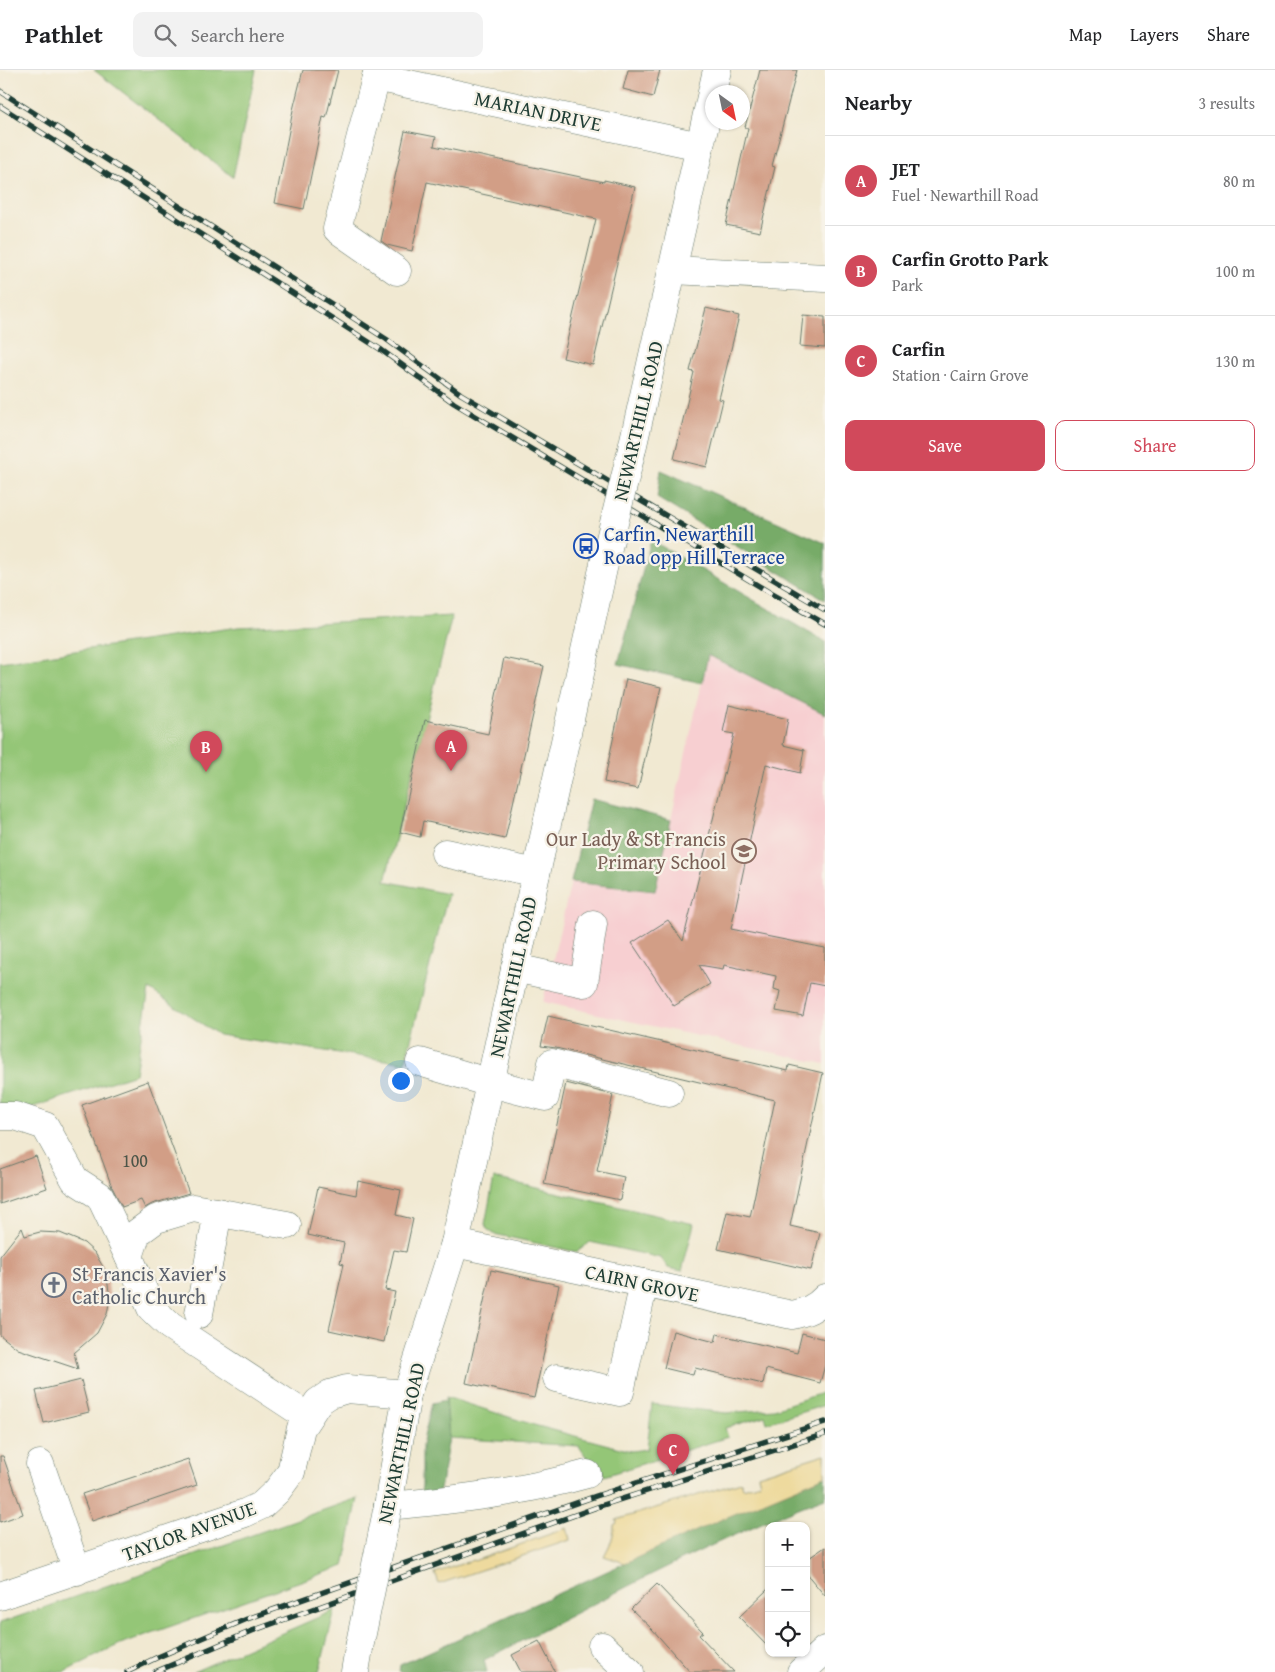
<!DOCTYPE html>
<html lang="en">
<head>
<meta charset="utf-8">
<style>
  body { margin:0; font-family:"Gentium Book Plus",serif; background:#f2f2f2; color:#202124 }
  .controls { position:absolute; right:15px; bottom:15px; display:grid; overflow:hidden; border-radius:10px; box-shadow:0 1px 4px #0004 }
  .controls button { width:45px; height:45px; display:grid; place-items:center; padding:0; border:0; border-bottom:1px solid #e0e0e0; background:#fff; color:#202124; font:25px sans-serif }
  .compass { position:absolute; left:705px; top:15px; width:45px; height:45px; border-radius:50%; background:#fff; box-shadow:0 1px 4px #0004; rotate:147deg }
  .you { position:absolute; left:400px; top:1010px; width:18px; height:18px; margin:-12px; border:4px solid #fff; border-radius:50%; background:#1a73e8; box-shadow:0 0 0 8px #1a73e833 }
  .badge { display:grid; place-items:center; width:32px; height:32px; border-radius:50%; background:#d1495b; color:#fff; font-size:16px; font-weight:700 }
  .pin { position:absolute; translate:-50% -41px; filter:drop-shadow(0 1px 2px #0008) }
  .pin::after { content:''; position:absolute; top:26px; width:18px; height:15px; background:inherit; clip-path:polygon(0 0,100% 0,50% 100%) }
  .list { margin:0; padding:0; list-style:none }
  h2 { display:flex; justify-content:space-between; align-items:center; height:65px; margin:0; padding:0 20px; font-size:21px }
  h2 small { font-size:16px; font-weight:400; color:#757577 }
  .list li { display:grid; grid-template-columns:32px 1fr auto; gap:15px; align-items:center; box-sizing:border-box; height:90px; padding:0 20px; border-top:1px solid #e0e0e0 }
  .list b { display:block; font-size:19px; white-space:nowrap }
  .list p { margin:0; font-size:16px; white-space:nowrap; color:#757577 }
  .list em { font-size:16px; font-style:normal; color:#757577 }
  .actions { display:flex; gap:10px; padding:15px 20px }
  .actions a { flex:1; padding:11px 0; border:1px solid #d1495b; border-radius:10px; text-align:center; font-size:18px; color:#d1495b }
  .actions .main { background:#d1495b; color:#fff }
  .icon { flex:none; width:28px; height:28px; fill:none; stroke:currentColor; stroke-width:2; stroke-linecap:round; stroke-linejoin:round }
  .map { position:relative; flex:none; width:825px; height:1602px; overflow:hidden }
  header { display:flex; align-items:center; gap:30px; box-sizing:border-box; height:70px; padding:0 25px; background:#fff; border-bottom:1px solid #e0e0e0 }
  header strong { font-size:24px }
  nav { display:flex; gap:28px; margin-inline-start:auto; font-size:18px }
  .search { width:350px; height:45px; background:#f2f2f2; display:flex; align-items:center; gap:12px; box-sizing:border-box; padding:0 18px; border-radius:10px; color:#757577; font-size:19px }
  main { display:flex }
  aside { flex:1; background:#fff }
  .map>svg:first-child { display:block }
  .built { fill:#f7cfd1 }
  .green { fill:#94c677; stroke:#5a8256 }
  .forest { fill:#77ab68; stroke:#4b744e }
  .sand { fill:#eeda9e; stroke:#868c69 }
  .building { fill:#d29e86 }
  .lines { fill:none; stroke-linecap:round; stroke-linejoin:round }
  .minor-casing { stroke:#68796b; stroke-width:29 }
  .major-casing { stroke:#68796b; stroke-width:29 }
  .minor { stroke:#fff; stroke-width:28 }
  .major { stroke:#fff; stroke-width:28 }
  .rail-casing { stroke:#1f3d34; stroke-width:5.5 }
  .rail { stroke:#f7f3e8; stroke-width:4; stroke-dasharray:11; stroke-linecap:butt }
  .major-bridge-casing { stroke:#68796b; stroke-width:29; stroke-linecap:butt }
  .major-bridge { stroke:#fff; stroke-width:28 }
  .labels { text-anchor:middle; stroke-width:4.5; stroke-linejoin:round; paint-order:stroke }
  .number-label { font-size:18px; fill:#4c5548 }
  .street-label { font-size:20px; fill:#1f3d34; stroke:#f7f3e8 }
  .transit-label { font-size:20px; fill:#164399; stroke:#f7f3e8; text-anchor:start }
  .education-label { font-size:20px; fill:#785e54; stroke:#f7f3e8; text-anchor:end }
  .worship-label { font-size:20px; fill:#5b616d; stroke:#f7f3e8; text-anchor:start }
</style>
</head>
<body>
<header>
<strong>Pathlet</strong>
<div class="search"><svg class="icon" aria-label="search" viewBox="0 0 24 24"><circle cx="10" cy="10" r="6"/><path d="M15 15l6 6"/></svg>Search here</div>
<nav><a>Map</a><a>Layers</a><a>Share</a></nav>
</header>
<main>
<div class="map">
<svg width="825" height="1602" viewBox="0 0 825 1602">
  <rect width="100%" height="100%" fill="#f7f3e8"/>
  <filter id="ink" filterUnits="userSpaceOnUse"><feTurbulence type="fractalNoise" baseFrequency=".02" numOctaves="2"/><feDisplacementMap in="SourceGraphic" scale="10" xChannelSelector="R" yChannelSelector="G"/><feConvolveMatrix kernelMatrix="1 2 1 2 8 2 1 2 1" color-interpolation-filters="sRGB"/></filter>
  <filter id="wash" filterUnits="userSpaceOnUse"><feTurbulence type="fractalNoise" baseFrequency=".0096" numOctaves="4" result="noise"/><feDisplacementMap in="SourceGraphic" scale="20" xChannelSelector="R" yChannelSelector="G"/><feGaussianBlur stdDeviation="1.12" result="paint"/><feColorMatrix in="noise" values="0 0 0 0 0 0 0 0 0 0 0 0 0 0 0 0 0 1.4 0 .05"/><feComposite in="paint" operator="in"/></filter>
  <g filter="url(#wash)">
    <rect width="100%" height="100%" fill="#f1e9d2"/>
    <path class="built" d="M 708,585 L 825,644 L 825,994 L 543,932 L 571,812 L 655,821 Z"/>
    <g class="green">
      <path d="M 94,0 L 256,0 L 233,107 Z"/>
      <path d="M 452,546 L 385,811 L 448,824 L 405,993 L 219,965 L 149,919 L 135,1004 L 24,1040 L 0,1035 L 0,592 L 238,557 Z"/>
      <path d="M 494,1108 L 694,1154 L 682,1201 L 668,1198 L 661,1188 L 590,1172 L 577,1182 L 494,1164 L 487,1159 L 485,1154 Z"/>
      <path d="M 825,1322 L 825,1335 L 767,1353 L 765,1346 L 725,1358 L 728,1367 L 604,1406 L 601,1395 L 593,1397 L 579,1376 L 449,1368 L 446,1327 L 534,1355 L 631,1381 L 647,1379 L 652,1334 L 726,1343 L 774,1339 Z"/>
      <path d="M 358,1428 L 344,1496 L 120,1574 L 64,1602 L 0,1602 L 0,1553 Z"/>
      <path d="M 335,1540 L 319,1602 L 193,1602 Z"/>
    </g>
    <g class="forest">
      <path d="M 661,400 L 825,473 L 825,530 L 657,428 Z"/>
      <path d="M 651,470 L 825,572 L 825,644 L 708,585 L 702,613 L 618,594 Z"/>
      <path d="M 591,729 L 671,750 L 655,821 L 571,812 Z"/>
      <path d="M 446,1330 L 449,1368 L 440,1420 L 420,1429 L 422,1415 L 422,1375 L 432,1333 Z"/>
      <path d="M 825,1406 L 825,1428 C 707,1471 596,1534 484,1590 L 487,1602 L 399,1602 L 400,1595 L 720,1450 Z"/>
    </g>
    <g class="sand">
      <path d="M 825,1384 L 825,1406 L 720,1450 L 625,1493 L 604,1486 C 610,1475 614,1467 614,1455 L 617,1453 L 616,1450 L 741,1412 L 743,1418 L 760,1413 L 758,1405 Z"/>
      <path d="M 567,1458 L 570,1470 L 439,1514 L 435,1503 L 473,1490 L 474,1491 Z"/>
    </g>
    <g id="blocks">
      <g class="building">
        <path d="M 303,0 L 338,0 L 326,48 L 323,47 L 304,139 L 275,133 L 293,40 Z"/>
        <path d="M 628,0 L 660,0 L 653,27 L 623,19 Z"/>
        <path d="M 760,0 L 797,0 L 772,96 L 775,97 L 760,162 L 726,155 L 748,58 L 745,57 Z"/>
        <path d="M 405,61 L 436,67 L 434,76 L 604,112 L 604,110 L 635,117 L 593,295 L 563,288 L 596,149 L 427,112 L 412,181 L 387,175 L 381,171 Z"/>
        <path d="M 706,238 L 739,246 L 719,329 L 723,330 L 707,397 L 674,389 L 694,302 L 690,301 Z"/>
        <path d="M 803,245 L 825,247 L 825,278 L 800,276 Z"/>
        <path d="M 504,588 L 544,596 L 505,769 L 423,751 L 420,767 L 400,762 L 425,650 L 488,664 Z"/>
        <path d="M 626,609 L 661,617 L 638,719 L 604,712 Z"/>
        <path d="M 729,635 L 788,649 L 783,675 L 804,680 L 800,703 L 766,694 L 731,859 L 825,878 L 825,916 L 810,913 L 803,946 L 776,941 L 780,921 L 774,919 L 776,906 L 724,895 L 723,899 L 699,895 L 710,914 L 674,936 L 632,873 L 668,850 L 683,871 L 734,664 L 723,662 Z"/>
        <path d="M 548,946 L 788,1001 L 789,995 L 823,1003 L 790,1156 L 820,1163 L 811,1200 L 718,1179 L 727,1142 L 750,1147 L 775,1030 L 556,978 L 541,976 Z"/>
        <path d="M 148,1011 L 189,1123 L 152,1134 L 145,1138 L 141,1130 L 122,1137 L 112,1117 L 82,1035 Z"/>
        <path d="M 566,1013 L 613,1025 L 597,1101 L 624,1107 L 620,1130 L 544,1114 Z"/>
        <path d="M 36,1086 L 47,1118 L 0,1134 L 0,1099 Z"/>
        <path d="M 358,1111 L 401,1120 L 396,1145 L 413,1149 L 406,1182 L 394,1180 L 385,1220 L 395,1222 L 384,1272 L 329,1260 L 344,1194 L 340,1193 L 344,1173 L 308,1165 L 318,1117 L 356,1125 Z"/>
        <path d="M 22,1158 L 25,1166 L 40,1162 L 60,1163 L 84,1173 L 95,1183 L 106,1202 L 110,1228 L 107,1244 L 97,1263 L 74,1283 L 78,1299 L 18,1279 L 0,1265 L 0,1186 Z"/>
        <path d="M 491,1200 L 559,1215 L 534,1328 L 466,1313 Z"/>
        <path d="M 673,1261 L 715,1272 L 717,1264 L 797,1283 L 802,1263 L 825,1269 L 825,1295 L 820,1313 L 766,1299 L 763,1314 L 695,1298 L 693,1305 L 664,1298 Z"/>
        <path d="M 81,1310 L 89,1342 L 44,1353 L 36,1321 Z"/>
        <path d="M 0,1386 L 3,1386 L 23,1444 L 0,1452 Z"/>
        <path d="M 188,1389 L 197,1415 L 92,1451 L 82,1424 Z"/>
        <path d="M 825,1477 L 825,1526 L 806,1503 L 806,1490 Z"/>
        <path d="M 657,1514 L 703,1562 L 699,1565 L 734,1602 L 690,1602 L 652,1559 L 631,1539 Z"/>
        <path d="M 769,1518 L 769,1578 L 739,1547 Z"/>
        <path d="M 539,1571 L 555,1602 L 521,1602 L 512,1585 Z"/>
      </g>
    </g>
  </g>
  <g filter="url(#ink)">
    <use href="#blocks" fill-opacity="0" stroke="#68796b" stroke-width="1"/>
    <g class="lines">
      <defs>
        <g id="minor">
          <path d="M 378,0 L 337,159 L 397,201"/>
          <path d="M 376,7 L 700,76"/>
          <path d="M 673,200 L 825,208"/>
          <path d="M 445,783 L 536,803"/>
          <path d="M 515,898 L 584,913 L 593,854"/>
          <path d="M 420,992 L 490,1013 L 545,1027 L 552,993 L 669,1023"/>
          <path d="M 0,1046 L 15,1046 L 45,1056 L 75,1110 L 100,1126 L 129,1187"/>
          <path d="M 287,1155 L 193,1138 L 156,1149 L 137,1163 L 129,1187 L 151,1238 L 170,1256 L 308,1347"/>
          <path d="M 455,1173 L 792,1245 C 806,1242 816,1238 825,1228"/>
          <path d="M 199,1244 L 218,1142"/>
          <path d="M 557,1308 L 620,1322 L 644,1213"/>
          <path d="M 40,1394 L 77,1501"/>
          <path d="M 388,1436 C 454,1430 523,1422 587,1404"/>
          <path d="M 0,1526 L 245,1443 L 262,1435 L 277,1421 L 291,1402 L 301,1358 L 318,1332 L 330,1324 L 347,1319 L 407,1324"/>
          <path d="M 602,1576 L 630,1602"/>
          <path d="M 801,1602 L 825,1580"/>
        </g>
        <g id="major">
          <path d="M 632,379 L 717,0"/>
          <path d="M 388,1436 L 407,1324 L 455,1173 L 604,494"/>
          <path d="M 355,1602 L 359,1578"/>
        </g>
      </defs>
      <use href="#minor" class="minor-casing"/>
      <use href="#major" class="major-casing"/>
      <use href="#minor" class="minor"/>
      <use href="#major" class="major"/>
      <defs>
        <g id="rail">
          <path d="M 0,21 L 386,269 L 461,324 L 825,540"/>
          <path d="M 0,36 L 380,279 L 454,333 L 769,522 L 825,554"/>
          <path d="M 127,1602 L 158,1587 L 247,1549 L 596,1426 L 825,1352"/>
          <path d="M 155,1602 L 252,1561 L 600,1436 L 825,1364"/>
        </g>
      </defs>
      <use href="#rail" class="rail-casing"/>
      <use href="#rail" class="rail"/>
      <defs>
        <g id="major-bridge">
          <path d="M 604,494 L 632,379"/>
          <path d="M 359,1578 L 388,1436"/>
        </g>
      </defs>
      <use href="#major-bridge" class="major-bridge-casing"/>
      <use href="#major-bridge" class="major-bridge"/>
    </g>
  </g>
  <defs>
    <symbol id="bus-ring" viewBox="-11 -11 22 22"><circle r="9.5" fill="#f7f3e8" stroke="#1a4fb4" stroke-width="1.5"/><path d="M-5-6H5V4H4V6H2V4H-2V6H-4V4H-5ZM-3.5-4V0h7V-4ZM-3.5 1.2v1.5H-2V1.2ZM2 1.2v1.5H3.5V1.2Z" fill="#1a4fb4"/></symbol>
    <symbol id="school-ring" viewBox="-11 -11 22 22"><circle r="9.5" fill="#f7f3e8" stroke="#8d6e63" stroke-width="1.5"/><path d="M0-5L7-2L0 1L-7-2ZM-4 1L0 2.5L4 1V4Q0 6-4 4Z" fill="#8d6e63"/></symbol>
    <symbol id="church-ring" viewBox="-11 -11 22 22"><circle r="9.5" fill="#f7f3e8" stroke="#6b7280" stroke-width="1.5"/><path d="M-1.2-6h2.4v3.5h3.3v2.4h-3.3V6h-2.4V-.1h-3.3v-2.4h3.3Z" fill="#6b7280"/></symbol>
  </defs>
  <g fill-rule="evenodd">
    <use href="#bus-ring" x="572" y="462" width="28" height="28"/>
    <use href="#school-ring" x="730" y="767" width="28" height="28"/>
    <use href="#church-ring" x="40" y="1201" width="28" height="28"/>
  </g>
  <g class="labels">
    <g class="number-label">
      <text x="135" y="1097">100</text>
    </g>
    <g class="street-label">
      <text transform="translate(538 41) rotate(12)" y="7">MARIAN DRIVE</text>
      <text transform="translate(638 351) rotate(-77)" y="7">NEWARTHILL ROAD</text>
      <text transform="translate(513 907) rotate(-78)" y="7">NEWARTHILL ROAD</text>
      <text transform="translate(642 1213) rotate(12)" y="7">CAIRN GROVE</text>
      <text transform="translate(401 1373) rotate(-78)" y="7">NEWARTHILL ROAD</text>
      <text transform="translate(189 1461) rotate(-20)" y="7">TAYLOR AVENUE</text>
    </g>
    <g class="transit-label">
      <text x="604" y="471">Carfin, Newarthill<tspan x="604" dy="23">Road opp Hill Terrace</tspan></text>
    </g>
    <g class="education-label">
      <text x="726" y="776">Our Lady &amp; St Francis<tspan x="726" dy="23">Primary School</tspan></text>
    </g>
    <g class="worship-label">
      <text x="72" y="1211">St Francis Xavier's<tspan x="72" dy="23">Catholic Church</tspan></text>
    </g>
  </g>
</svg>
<div class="controls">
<button>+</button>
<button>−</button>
<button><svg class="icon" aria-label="locate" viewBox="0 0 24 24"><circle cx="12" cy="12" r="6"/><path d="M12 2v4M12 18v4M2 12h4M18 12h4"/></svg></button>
</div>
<svg class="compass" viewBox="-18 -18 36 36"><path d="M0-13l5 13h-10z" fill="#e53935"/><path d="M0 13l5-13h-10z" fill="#757577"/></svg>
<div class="you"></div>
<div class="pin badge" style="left:451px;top:701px">A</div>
<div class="pin badge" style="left:206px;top:702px">B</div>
<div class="pin badge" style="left:673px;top:1405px">C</div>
</div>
<aside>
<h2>Nearby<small>3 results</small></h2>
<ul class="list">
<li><span class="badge">A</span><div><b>JET</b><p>Fuel · Newarthill Road</p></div><em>80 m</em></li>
<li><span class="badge">B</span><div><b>Carfin Grotto Park</b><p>Park</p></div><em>100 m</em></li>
<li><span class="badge">C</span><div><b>Carfin</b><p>Station · Cairn Grove</p></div><em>130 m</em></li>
</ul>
<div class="actions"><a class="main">Save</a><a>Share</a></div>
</aside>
</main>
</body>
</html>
